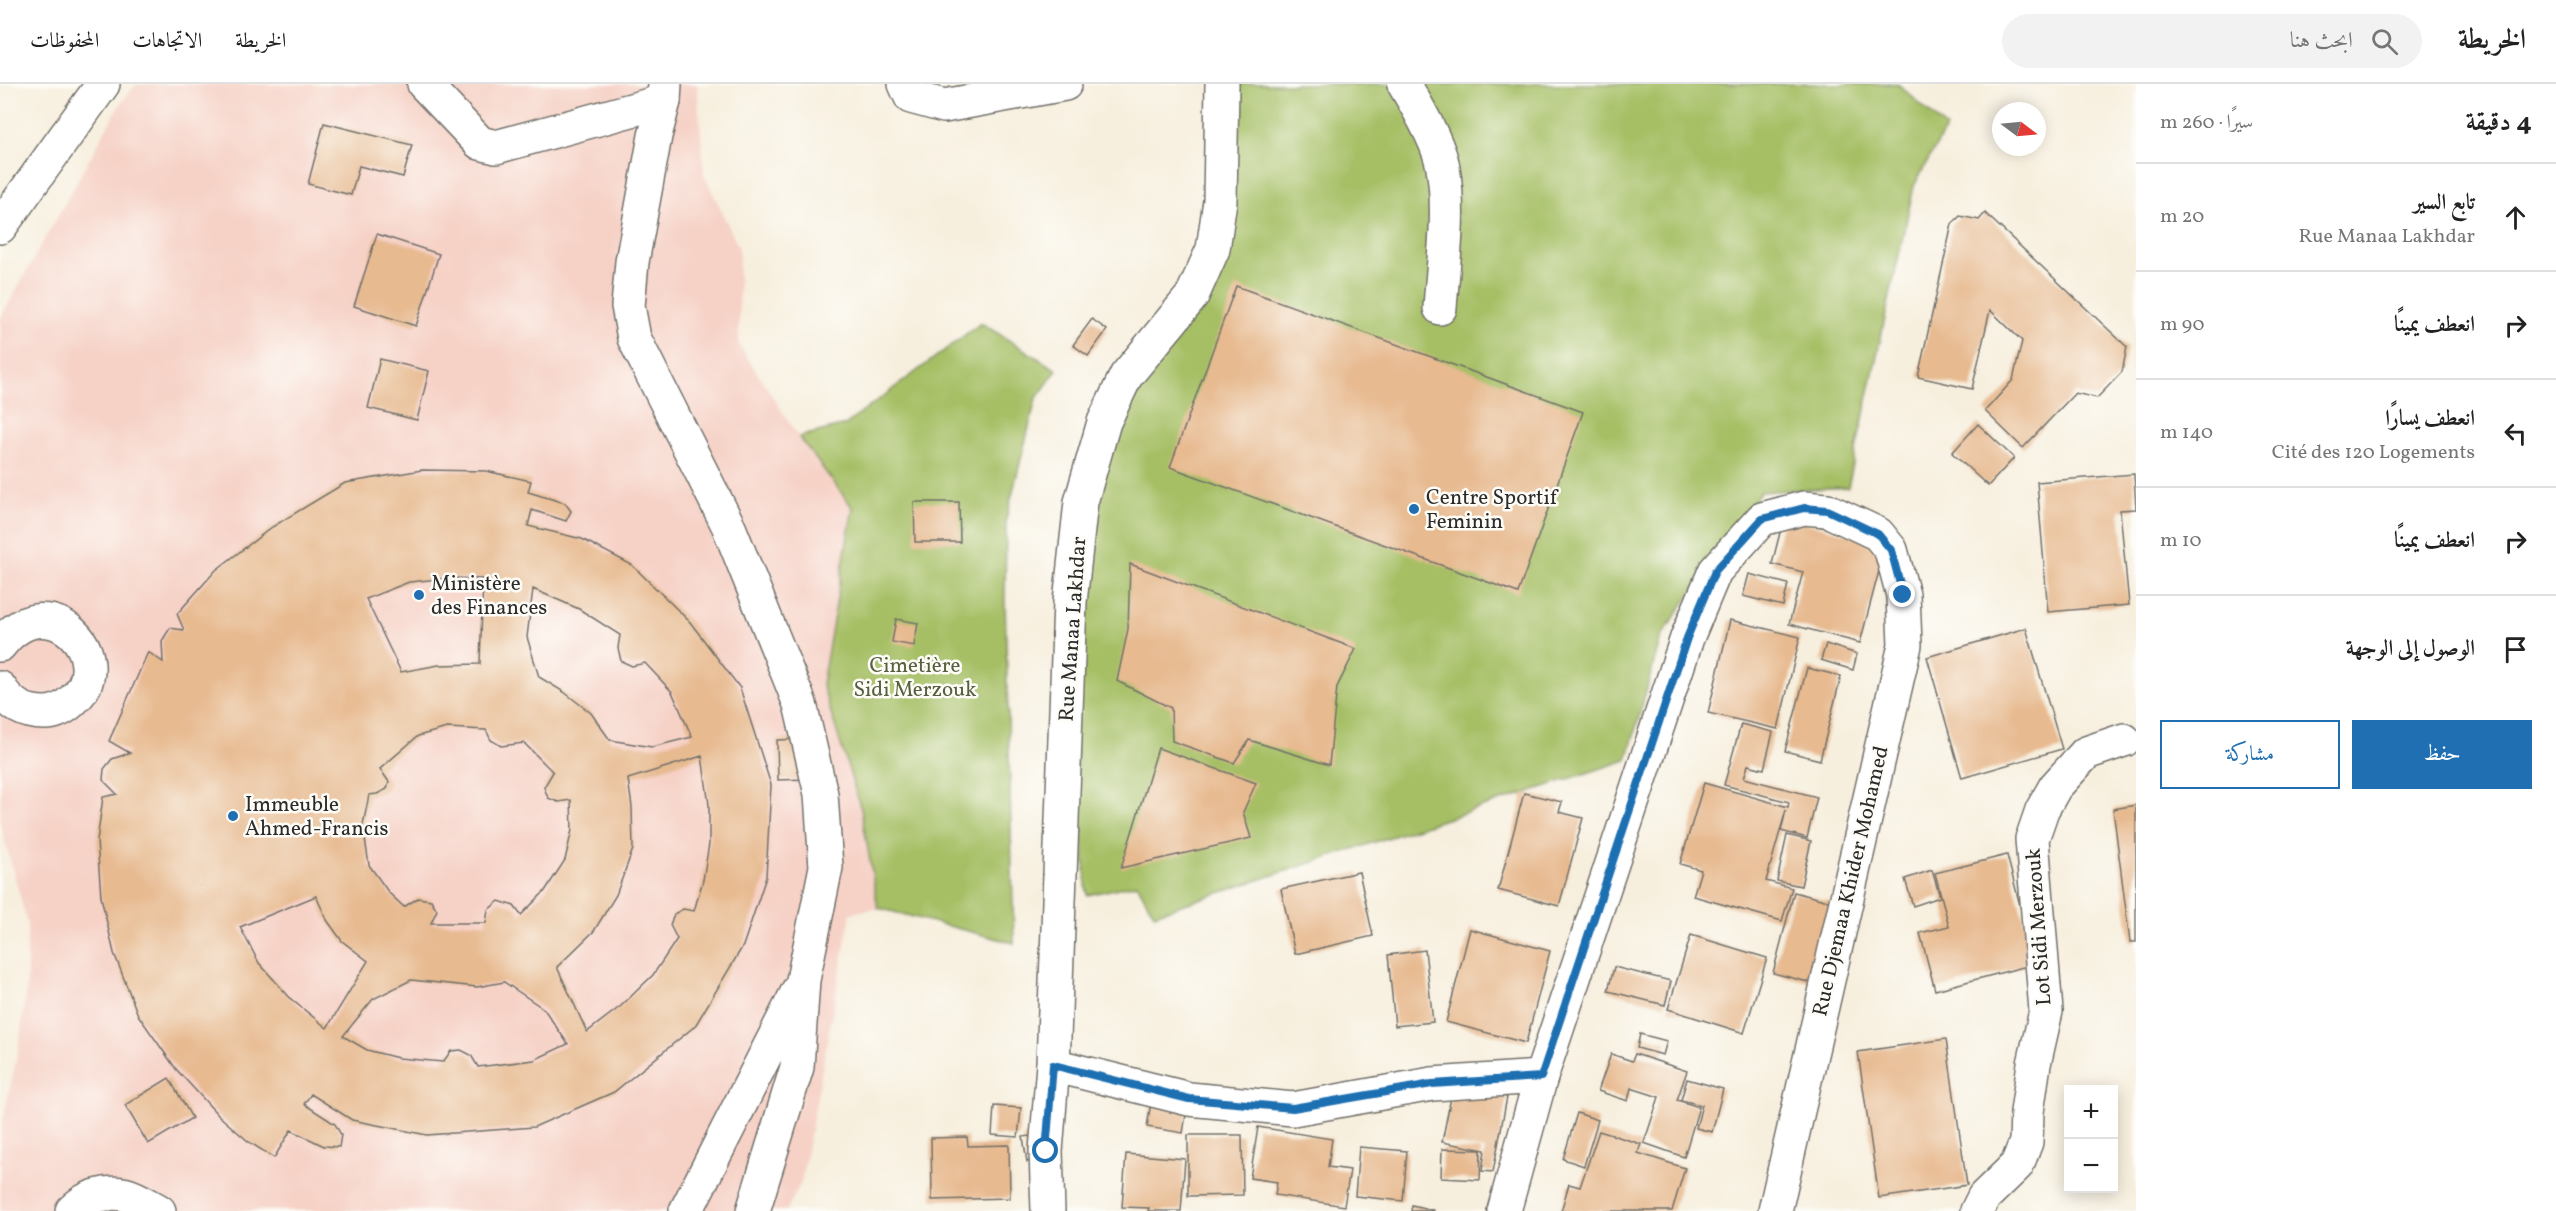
<!DOCTYPE html>
<html lang="ar">
<head>
<meta charset="utf-8">
<style>
  body { margin:0; font-family:Vollkorn,Amiri,serif; background:#f2f2f2; color:#222; direction:rtl }
  .controls { position:absolute; right:18px; bottom:18px; display:grid; overflow:hidden; border-radius:0px; box-shadow:0 3px 15px #0003 }
  .controls button { width:54px; height:54px; display:grid; place-items:center; padding:0; border:0; border-bottom:2px solid #e0e0e0; background:#fff; color:#222; font:30px sans-serif }
  .compass { position:absolute; left:1992px; top:18px; width:54px; height:54px; border-radius:50%; background:#fff; box-shadow:0 3px 15px #0003; rotate:106deg }
  .stop { position:absolute; width:18px; height:18px; margin:-14px; border:4px solid #1f6fb2; border-radius:50%; background:#fff }
  .stop.end { background:#1f6fb2; border-color:#fff; box-shadow:0 2px 6px #0008 }
  .list { margin:0; padding:0; list-style:none }
  h2 { display:flex; justify-content:space-between; align-items:center; height:78px; margin:0; padding:0 24px; font-size:26px }
  h2 small { font-size:20px; font-weight:400; color:#767676 }
  .list li { display:grid; grid-template-columns:39px 1fr auto; gap:18px; align-items:center; box-sizing:border-box; height:108px; padding:0 24px; border-top:2px solid #e0e0e0 }
  .list b { display:block; font-size:22px; white-space:nowrap }
  .list p { margin:0; font-size:20px; white-space:nowrap; color:#767676 }
  .list em { font-size:20px; font-style:normal; color:#767676 }
  .actions { display:flex; gap:12px; padding:18px 24px }
  .actions a { flex:1; padding:14px 0; border:2px solid #1f6fb2; border-radius:0px; text-align:center; font-size:21px; color:#1f6fb2 }
  .actions .main { background:#1f6fb2; color:#fff }
  .icon { flex:none; width:33px; height:33px; fill:none; stroke:currentColor; stroke-width:2; stroke-linecap:round; stroke-linejoin:round }
  .map { position:relative; flex:none; width:2136px; height:1127px; overflow:hidden; direction:ltr }
  header { display:flex; align-items:center; gap:36px; box-sizing:border-box; height:84px; padding:0 30px; background:#fff; border-bottom:2px solid #e0e0e0 }
  header strong { font-size:28px }
  nav { display:flex; gap:33px; margin-inline-start:auto; font-size:21px }
  .search { width:420px; height:54px; background:#f2f2f2; display:flex; align-items:center; gap:15px; box-sizing:border-box; padding:0 21px; border-radius:33px; color:#767676; font-size:22px }
  main { display:flex }
  aside { flex:1; background:#fff }
  .map>svg:first-child { display:block }
  .built { fill:#f6d1c6 }
  .green { fill:#a6bf65; stroke:#687548; stroke-width:1.5 }
  .building { fill:#e7ba90; fill-rule:evenodd }
  .lines { fill:none; stroke-linecap:round; stroke-linejoin:round }
  .minor-casing { stroke:#72706a; stroke-width:36 }
  .minor { stroke:#fff; stroke-width:33 }
  .route { stroke:#1f6fb2; stroke-width:8 }
  .poi-dot { fill:#1f6fb2; stroke:#fdfcf7; stroke-width:2 }
  .labels { text-anchor:middle; stroke-width:5; stroke-linejoin:round; paint-order:stroke }
  .poi-label { font-size:21px; fill:#2b2b2b; stroke:#fdfcf7; text-anchor:start }
  .street-label { font-size:21px; fill:#2b2b2b; stroke:#fdfcf7 }
  .park-label { font-size:21px; fill:#565f3f; stroke:#fdfcf7 }
</style>
</head>
<body>
<header>
<strong>الخريطة</strong>
<div class="search"><svg class="icon" aria-label="search" viewBox="0 0 24 24"><circle cx="10" cy="10" r="6"/><path d="M15 15l6 6"/></svg>ابحث هنا</div>
<nav><a>الخريطة</a><a>الاتجاهات</a><a>المحفوظات</a></nav>
</header>
<main>
<aside>
<h2>4 دقيقة<small>سيرًا · 260 m</small></h2>
<ul class="list">
<li><svg class="icon" aria-label="ahead" viewBox="0 0 24 24"><path d="M12 20V5M6 11l6-6 6 6"/></svg><div><b>تابع السير</b><p>Rue Manaa Lakhdar</p></div><em>20 m</em></li>
<li><svg class="icon" aria-label="right" viewBox="0 0 24 24"><path d="M7 20v-9h11M14 6l5 5-5 5"/></svg><div><b>انعطف يمينًا</b></div><em>90 m</em></li>
<li><svg class="icon" aria-label="left" viewBox="0 0 24 24"><path d="M17 20v-9H6M10 6l-5 5 5 5"/></svg><div><b>انعطف يسارًا</b><p>Cité des 120 Logements</p></div><em>140 m</em></li>
<li><svg class="icon" aria-label="right" viewBox="0 0 24 24"><path d="M7 20v-9h11M14 6l5 5-5 5"/></svg><div><b>انعطف يمينًا</b></div><em>10 m</em></li>
<li><svg class="icon" aria-label="arrive" viewBox="0 0 24 24"><path d="M6 21V4h12l-3 4 3 4H6"/></svg><div><b>الوصول إلى الوجهة</b></div></li>
</ul>
<div class="actions"><a class="main">حفظ</a><a>مشاركة</a></div>
</aside>
<div class="map">
<svg width="2136" height="1127" viewBox="0 0 2136 1127">
  <rect width="100%" height="100%" fill="#fdfcf7"/>
  <filter id="ink" filterUnits="userSpaceOnUse"><feTurbulence type="fractalNoise" baseFrequency=".0167" numOctaves="2"/><feDisplacementMap in="SourceGraphic" scale="12" xChannelSelector="R" yChannelSelector="G"/><feConvolveMatrix kernelMatrix="1 2 1 2 8 2 1 2 1" color-interpolation-filters="sRGB"/></filter>
  <filter id="wash" filterUnits="userSpaceOnUse"><feTurbulence type="fractalNoise" baseFrequency=".008" numOctaves="4" result="noise"/><feDisplacementMap in="SourceGraphic" scale="24" xChannelSelector="R" yChannelSelector="G"/><feGaussianBlur stdDeviation="1.35" result="paint"/><feColorMatrix in="noise" values="0 0 0 0 0 0 0 0 0 0 0 0 0 0 0 0 0 1.4 0 .05"/><feComposite in="paint" operator="in"/></filter>
  <g filter="url(#wash)">
    <rect width="100%" height="100%" fill="#f7efde"/>
    <path class="built" d="M 136,0 L 697,0 L 704,90 L 739,164 L 739,261 L 799,353 L 853,423 L 822,600 L 861,725 L 878,824 L 851,829 L 801,1099 L 786,1127 L 0,1127 L 0,1049 L 18,968 L 27,900 L 27,838 L 0,739 L 0,235 L 119,22 Z"/>
    <g class="green">
      <path d="M 1228,0 L 1898,0 L 1946,44 L 1914,102 L 1848,403 L 1760,408 L 1661,553 L 1627,676 L 1154,830 L 1137,800 L 1087,811 L 1065,529 L 1096,345 L 1195,197 Z"/>
      <path d="M 981,239 L 1057,286 L 1036,315 L 1006,435 L 1005,516 L 1014,859 L 878,824 L 861,725 L 822,600 L 853,424 L 799,353 L 845,341 Z"/>
    </g>
    <g id="blocks">
      <g class="building">
        <path d="M 324,39 L 412,61 L 403,93 L 359,82 L 351,111 L 308,100 Z"/>
        <path d="M 1985,129 L 2127,263 L 2122,288 L 2097,314 L 2075,309 L 2023,364 L 1985,327 L 2013,296 L 2022,257 L 1990,226 L 1972,305 L 1918,293 L 1952,140 L 1960,132 L 1979,136 Z"/>
        <path d="M 377,150 L 439,170 L 416,242 L 354,222 Z"/>
        <path d="M 1236,202 L 1583,328 L 1518,509 L 1170,383 Z"/>
        <path d="M 1092,235 L 1107,246 L 1088,272 L 1073,261 Z"/>
        <path d="M 380,275 L 429,287 L 417,336 L 368,324 Z"/>
        <path d="M 1978,340 L 2014,374 L 1988,402 L 1952,369 Z"/>
        <path d="M 422,386 L 486,387 L 531,397 L 528,408 L 565,419 L 571,427 L 566,437 L 532,426 L 528,442 L 582,455 L 632,481 L 690,538 L 740,604 L 771,701 L 766,793 L 743,862 L 695,942 L 614,1008 L 534,1043 L 427,1051 L 352,1036 L 311,1010 L 304,1020 L 335,1040 L 341,1051 L 339,1063 L 324,1062 L 291,1046 L 274,1074 L 249,1058 L 218,1031 L 176,985 L 138,931 L 114,869 L 101,813 L 97,757 L 103,713 L 117,710 L 103,696 L 104,685 L 112,675 L 130,669 L 109,657 L 148,568 L 163,578 L 162,557 L 170,544 L 184,546 L 177,530 L 216,486 L 272,443 L 345,399 ZM 450,494 L 483,495 L 480,580 L 439,581 L 401,588 L 366,515 L 409,498 ZM 533,505 L 579,525 L 620,551 L 618,564 L 621,577 L 632,582 L 645,579 L 672,608 L 692,653 L 652,663 L 610,656 L 591,629 L 564,608 L 539,593 L 527,553 ZM 447,644 L 486,646 L 491,656 L 501,662 L 524,659 L 553,688 L 544,703 L 548,714 L 558,718 L 571,716 L 572,746 L 565,776 L 545,807 L 521,831 L 514,822 L 499,817 L 488,826 L 486,839 L 431,839 L 437,826 L 431,816 L 418,814 L 404,823 L 389,809 L 369,781 L 363,741 L 369,711 L 377,710 L 387,705 L 389,698 L 380,685 L 418,652 ZM 702,672 L 709,721 L 709,760 L 703,796 L 694,827 L 683,825 L 674,830 L 670,841 L 677,855 L 653,891 L 621,922 L 587,948 L 557,883 L 594,847 L 616,811 L 633,765 L 632,723 L 628,695 ZM 316,812 L 327,836 L 342,857 L 368,877 L 327,944 L 292,916 L 259,879 L 240,843 ZM 411,896 L 477,903 L 504,898 L 544,925 L 568,960 L 534,976 L 478,983 L 471,971 L 461,966 L 451,967 L 443,978 L 398,974 L 367,966 L 343,952 L 373,915 Z"/>
        <path d="M 2134,390 L 2136,425 L 2120,426 L 2129,521 L 2048,528 L 2037,398 Z"/>
        <path d="M 914,418 L 959,418 L 960,458 L 915,458 Z"/>
        <path d="M 1784,433 L 1886,460 L 1860,559 L 1789,540 L 1803,488 L 1772,480 Z"/>
        <path d="M 1130,480 L 1356,565 L 1337,603 L 1329,681 L 1249,656 L 1234,679 L 1172,657 L 1171,624 L 1117,597 L 1128,545 Z"/>
        <path d="M 1749,490 L 1788,500 L 1783,522 L 1743,512 Z"/>
        <path d="M 896,535 L 918,539 L 914,562 L 892,558 Z"/>
        <path d="M 1730,536 L 1800,553 L 1778,645 L 1708,629 Z"/>
        <path d="M 2026,544 L 2062,665 L 1962,694 L 1927,573 Z"/>
        <path d="M 1826,560 L 1857,570 L 1853,586 L 1821,576 Z"/>
        <path d="M 1807,584 L 1841,592 L 1820,676 L 1785,667 Z"/>
        <path d="M 1741,640 L 1773,648 L 1764,685 L 1748,681 L 1744,694 L 1817,713 L 1807,754 L 1781,747 L 1786,726 L 1766,797 L 1792,804 L 1782,837 L 1693,812 L 1701,786 L 1680,780 L 1704,699 L 1788,723 L 1789,718 L 1724,701 Z"/>
        <path d="M 807,655 L 809,695 L 778,696 L 777,656 Z"/>
        <path d="M 1158,664 L 1256,699 L 1243,728 L 1251,754 L 1121,784 Z"/>
        <path d="M 1524,709 L 1562,718 L 1559,728 L 1583,734 L 1559,822 L 1498,806 Z"/>
        <path d="M 2136,721 L 2136,858 L 2130,858 L 2113,725 Z"/>
        <path d="M 1787,751 L 1811,757 L 1801,802 L 1777,797 Z"/>
        <path d="M 2007,771 L 2035,880 L 1935,906 L 1920,849 L 1949,842 L 1935,789 Z"/>
        <path d="M 1932,786 L 1940,813 L 1913,822 L 1905,795 Z"/>
        <path d="M 1359,788 L 1373,852 L 1295,870 L 1281,805 Z"/>
        <path d="M 1794,808 L 1832,818 L 1812,899 L 1773,889 Z"/>
        <path d="M 1470,845 L 1550,867 L 1526,959 L 1446,938 Z"/>
        <path d="M 1691,851 L 1767,874 L 1744,949 L 1668,925 Z"/>
        <path d="M 1425,866 L 1433,938 L 1395,942 L 1388,871 Z"/>
        <path d="M 1614,883 L 1671,897 L 1665,921 L 1608,907 Z"/>
        <path d="M 1640,950 L 1667,957 L 1663,971 L 1637,964 Z"/>
        <path d="M 1946,955 L 1967,1101 L 1879,1114 L 1858,968 Z"/>
        <path d="M 1611,970 L 1632,977 L 1635,970 L 1687,987 L 1677,1016 L 1699,1023 L 1684,1073 L 1644,1059 L 1659,1013 L 1631,1004 L 1628,1017 L 1598,1007 Z"/>
        <path d="M 169,994 L 192,1034 L 148,1060 L 125,1021 Z"/>
        <path d="M 1687,995 L 1723,1005 L 1712,1048 L 1696,1044 L 1702,1021 L 1681,1016 Z"/>
        <path d="M 1453,1003 L 1507,1013 L 1493,1088 L 1482,1087 L 1485,1066 L 1442,1058 Z"/>
        <path d="M 1153,1006 L 1189,1012 L 1183,1049 L 1147,1043 Z"/>
        <path d="M 994,1022 L 1021,1024 L 1018,1053 L 992,1051 Z"/>
        <path d="M 1577,1029 L 1598,1036 L 1584,1082 L 1563,1075 Z"/>
        <path d="M 1258,1043 L 1332,1055 L 1328,1083 L 1350,1086 L 1344,1122 L 1275,1111 L 1277,1098 L 1250,1094 Z"/>
        <path d="M 1599,1047 L 1641,1060 L 1638,1069 L 1685,1084 L 1672,1127 L 1561,1127 L 1569,1100 L 1580,1103 Z"/>
        <path d="M 1042,1050 L 1046,1074 L 1027,1078 L 1023,1053 Z"/>
        <path d="M 1188,1051 L 1242,1051 L 1243,1111 L 1188,1112 Z"/>
        <path d="M 967,1053 L 968,1062 L 1009,1061 L 1010,1114 L 932,1116 L 931,1054 Z"/>
        <path d="M 1359,1063 L 1407,1067 L 1403,1117 L 1355,1112 Z"/>
        <path d="M 1442,1065 L 1481,1066 L 1480,1096 L 1441,1094 Z"/>
        <path d="M 1126,1070 L 1185,1075 L 1181,1127 L 1148,1127 L 1149,1124 L 1122,1123 Z"/>
        <path d="M 1412,1121 L 1433,1126 L 1433,1127 L 1411,1127 Z"/>
      </g>
    </g>
  </g>
  <g filter="url(#ink)">
    <use href="#blocks" fill-opacity="0" stroke="#72706a" stroke-width="1.5"/>
    <g class="lines">
      <defs>
        <g id="minor">
          <path d="M 424,0 L 480,59 L 496,63 L 664,17"/>
          <path d="M 665,0 L 664,17 L 655,52 L 632,178 L 628,222 L 634,254 L 728,441 L 800,620 L 821,710 L 826,783 L 803,896 L 797,983 L 753,1127"/>
          <path d="M 905,0 L 911,13 L 944,22 L 1065,0"/>
          <path d="M 1404,0 C 1416,20 1440,62 1443,84 C 1451,130 1443,178 1440,224"/>
          <path d="M 0,143 L 103,0"/>
          <path d="M 0,561 C 50,496 119,576 73,616 C 65,624 56,629 45,629 C 24,629 11,621 0,604"/>
          <path d="M 1053,981 L 1189,1015 L 1293,1025 L 1432,1000 L 1541,993"/>
          <path d="M 72,1127 C 80,1119 85,1116 96,1112 C 124,1104 135,1114 159,1127"/>
          <path d="M 686,1127 L 799,905"/>
          <path d="M 1048,1127 L 1046,1067 L 1053,981 L 1070,518 L 1081,418 L 1104,338 L 1126,292 L 1192,212 L 1213,165 L 1220,117 L 1222,0"/>
          <path d="M 1504,1127 L 1541,993 L 1687,554 L 1715,487 L 1762,435 L 1804,424 L 1827,426 L 1878,450 L 1891,466 L 1903,511 L 1905,561 L 1775,1127"/>
          <path d="M 1977,1127 L 1984,1113 L 2017,1081 L 2026,1058 L 2027,1028 L 2034,980 L 2046,927 L 2032,755 L 2042,726 L 2055,703 L 2086,669 L 2124,656"/>
        </g>
      </defs>
      <use href="#minor" class="minor-casing"/>
      <use href="#minor" class="minor"/>
    </g>
  </g>
  <g class="lines" filter="url(#ink)">
    <path class="route" d="M 1046,1067 L 1053,981 L 1189,1015 L 1293,1024 L 1432,1000 L 1541,993 L 1687,554 L 1715,487 L 1762,435 L 1804,424 L 1827,426 L 1878,450 L 1891,466 L 1903,511"/>
  </g>
  <g class="poi-dot">
    <circle cx="1414" cy="425" r="6"/>
    <circle cx="419" cy="511" r="6"/>
    <circle cx="233" cy="732" r="6"/>
  </g>
  <g class="labels">
    <g class="poi-label">
      <text x="1426" y="420">Centre Sportif<tspan x="1426" dy="24">Feminin</tspan></text>
      <text x="431" y="506">Ministère<tspan x="431" dy="24">des Finances</tspan></text>
      <text x="245" y="727">Immeuble<tspan x="245" dy="24">Ahmed-Francis</tspan></text>
    </g>
    <g class="street-label">
      <text transform="translate(1072 545) rotate(-86)" y="7">Rue Manaa Lakhdar</text>
      <text transform="translate(1850 797) rotate(-77)" y="7">Rue Djemaa Khider Mohamed</text>
      <text transform="translate(2038 843) rotate(-94)" y="7">Lot Sidi Merzouk</text>
    </g>
    <g class="park-label">
      <text x="915" y="588">Cimetière<tspan x="915" dy="24">Sidi Merzouk</tspan></text>
    </g>
  </g>
</svg>
<div class="controls">
<button>+</button>
<button>−</button>
</div>
<svg class="compass" viewBox="-18 -18 36 36"><path d="M0-13l5 13h-10z" fill="#e53935"/><path d="M0 13l5-13h-10z" fill="#767676"/></svg>
<div class="stop" style="left:1046px;top:1067px"></div>
<div class="stop end" style="left:1903px;top:511px"></div>
</div>
</main>
</body>
</html>
